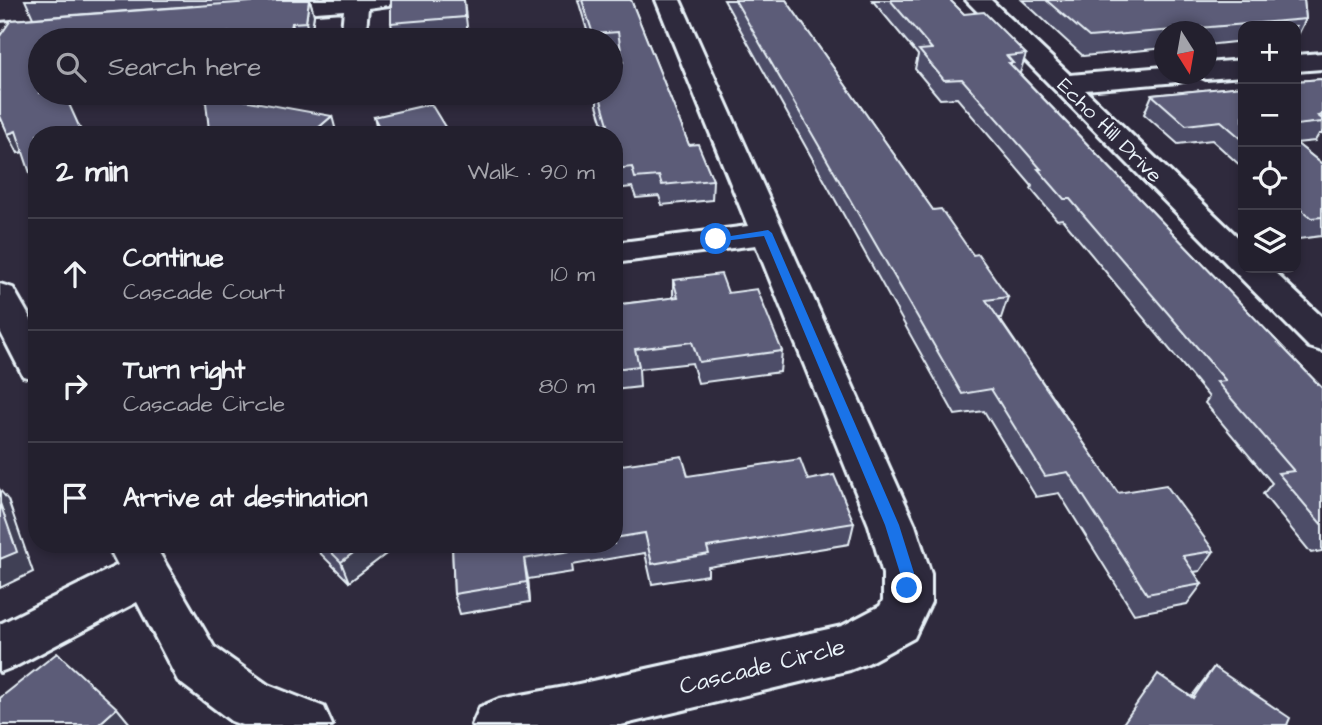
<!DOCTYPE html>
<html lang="en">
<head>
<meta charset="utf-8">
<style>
  body { margin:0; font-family:"Architects Daughter",sans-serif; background:#2f2d3a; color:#f1f3f6 }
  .controls { position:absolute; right:21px; top:21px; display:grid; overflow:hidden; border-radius:14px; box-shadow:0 4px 10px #0003 }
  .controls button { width:63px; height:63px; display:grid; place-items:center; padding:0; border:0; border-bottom:2px solid #403e4a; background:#23202e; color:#f1f3f6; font:35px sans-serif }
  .compass { position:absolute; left:1154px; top:21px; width:63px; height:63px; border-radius:50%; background:#23202e; box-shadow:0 4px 10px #0003; rotate:169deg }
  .stop { position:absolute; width:21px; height:21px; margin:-16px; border:5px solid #1a73e8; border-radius:50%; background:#fff }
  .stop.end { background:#1a73e8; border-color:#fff; box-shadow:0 2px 7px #0008 }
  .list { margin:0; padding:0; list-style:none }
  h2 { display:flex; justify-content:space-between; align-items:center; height:91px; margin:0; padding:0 28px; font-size:30px }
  h2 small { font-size:23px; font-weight:400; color:#a3a3aa }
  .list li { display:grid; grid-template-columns:46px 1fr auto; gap:21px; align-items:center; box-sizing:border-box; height:112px; padding:0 28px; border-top:2px solid #403e4a }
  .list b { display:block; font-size:26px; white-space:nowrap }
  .list p { margin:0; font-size:23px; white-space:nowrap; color:#a3a3aa }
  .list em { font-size:23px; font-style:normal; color:#a3a3aa }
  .icon { flex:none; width:38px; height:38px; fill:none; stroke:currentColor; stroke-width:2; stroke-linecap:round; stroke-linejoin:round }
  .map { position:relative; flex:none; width:1322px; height:725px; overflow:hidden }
  .search { position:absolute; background:#23202e; box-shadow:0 4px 10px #0003; left:28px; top:28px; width:595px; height:77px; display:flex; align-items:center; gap:18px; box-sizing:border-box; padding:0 24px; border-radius:38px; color:#a3a3aa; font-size:26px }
  .panel { position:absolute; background:#23202e; box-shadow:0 4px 10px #0003; left:28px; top:126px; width:595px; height:427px; border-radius:28px }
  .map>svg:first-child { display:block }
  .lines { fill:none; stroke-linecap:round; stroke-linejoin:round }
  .minor-casing { stroke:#e8f1f8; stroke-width:6 }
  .minor { fill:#2f2a3d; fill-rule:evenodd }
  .wall { fill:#4e4e67; stroke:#e8f1f8; stroke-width:2 }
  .shaded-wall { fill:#404054; stroke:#e8f1f8; stroke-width:2 }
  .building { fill:#5b5b78; stroke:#e8f1f8; stroke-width:2 }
  .route { fill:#1a73e8 }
  .labels { text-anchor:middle; stroke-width:5; stroke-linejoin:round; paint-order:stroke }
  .far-street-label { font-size:21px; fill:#e8f1f8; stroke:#2f2a3d }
  .street-label { font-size:24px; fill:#e8f1f8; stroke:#2f2a3d }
</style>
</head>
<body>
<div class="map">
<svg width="1322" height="725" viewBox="0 0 1322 725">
  <rect width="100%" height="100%" fill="#2f2a3d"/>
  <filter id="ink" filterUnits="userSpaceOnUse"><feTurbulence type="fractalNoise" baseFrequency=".0143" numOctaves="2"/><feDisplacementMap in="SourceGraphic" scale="14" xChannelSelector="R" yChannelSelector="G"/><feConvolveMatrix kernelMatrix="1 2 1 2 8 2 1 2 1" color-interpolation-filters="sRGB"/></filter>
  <g filter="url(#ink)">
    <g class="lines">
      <defs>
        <g id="minor">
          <path d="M 287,0 L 393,0 L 389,5 L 368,8 L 365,40 L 341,40 L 344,10 L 261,16 L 253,14 L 249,9 L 253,4 Z"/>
          <path d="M 656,0 L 680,0 L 915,525 L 931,574 L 931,602 L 914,638 L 868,663 L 850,670 L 621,725 L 472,725 L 480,707 L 499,699 L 565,687 L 842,626 L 880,606 L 883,600 L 883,574 L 869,525 L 756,245 L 614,263 L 614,243 L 748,226 Z"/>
          <path d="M 966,0 L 991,0 L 1070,75 L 1164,67 L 1164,74 L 1191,74 L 1187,80 L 1178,82 L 1085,90 L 1243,242 L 1243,268 L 1270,268 L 1322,317 L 1322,351 L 1309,347 Z"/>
          <path d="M 58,18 L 67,20 L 70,25 L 67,30 L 0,37 L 0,23 Z"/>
          <path d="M 1322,53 L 1322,69 L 1296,71 L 1296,55 Z"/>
          <path d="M 1243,60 L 1243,76 L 1206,79 L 1195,74 L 1206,74 L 1206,63 Z"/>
          <path d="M 0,284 L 13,288 L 37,330 L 37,379 L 23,376 L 0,331 Z"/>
          <path d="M 107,544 L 154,544 L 214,647 L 268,685 L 324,707 L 332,725 L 242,725 L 231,721 L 178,681 L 137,602 L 18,665 L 0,672 L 0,624 L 118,565 Z"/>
        </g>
      </defs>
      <use href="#minor" class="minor-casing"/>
      <use href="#minor" class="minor"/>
    </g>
    <g class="wall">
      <path d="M 25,0 L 310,0 L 314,15 L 310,40 L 40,40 L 40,93 L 71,93 L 74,101 L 69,103 L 23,152 L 18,153 L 2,120 L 0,120 L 0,36 L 193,6 L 33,18 Z"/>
      <path d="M 464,0 L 468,35 L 394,40 L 391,23 Z"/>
      <path d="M 578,0 L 631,0 L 689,145 L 713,180 L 712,200 L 662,205 L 659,196 L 636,198 L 632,187 L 614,189 L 614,135 L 603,124 L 597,105 L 597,93 L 611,93 L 621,62 L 619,50 L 611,51 L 611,40 L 590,40 Z"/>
      <path d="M 724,0 L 786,0 L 933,210 L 973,255 L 1008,297 L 1001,318 L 999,318 L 1118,493 L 1214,551 L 1200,571 L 1194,572 L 1202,584 L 1187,604 L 1134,614 L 1059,493 L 1036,497 L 984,411 L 955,415 Z"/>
      <path d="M 872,0 L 950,0 L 964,14 L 1026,54 L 1020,73 L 1019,73 L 1322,388 L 1322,551 L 1311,553 L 1263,494 L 1272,483 L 1205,403 L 1209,397 L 1062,219 L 1057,220 L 1031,189 L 1032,186 L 957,98 L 940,99 L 915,69 L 918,55 Z"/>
      <path d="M 1022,0 L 1304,0 L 1306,19 L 1297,37 L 1296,37 L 1296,26 L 1243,26 L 1243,41 L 1207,45 L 1207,32 L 1165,32 L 1165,48 L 1083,56 Z"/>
      <path d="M 1322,79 L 1322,134 L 1319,134 L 1315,141 L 1296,143 L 1322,164 L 1322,237 L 1321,236 L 1299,239 L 1296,236 L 1296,81 Z"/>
      <path d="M 1243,86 L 1243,168 L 1212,140 L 1178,144 L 1144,114 L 1152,95 Z"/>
      <path d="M 374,117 L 450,135 L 378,135 Z"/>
      <path d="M 209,130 L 337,135 L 211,135 Z"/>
      <path d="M 673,280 L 728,293 L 782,351 L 780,372 L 698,383 L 692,363 L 639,369 L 640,387 L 614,390 L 614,305 L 673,298 Z"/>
      <path d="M 614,466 L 688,476 L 808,480 L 854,523 L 849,544 L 708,567 L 708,575 L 652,584 L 645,553 L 572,565 L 573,572 L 528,579 L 530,602 L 460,614 L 454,594 L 452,544 L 614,544 Z"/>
      <path d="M 311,544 L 399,544 L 349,582 Z"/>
      <path d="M 1214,667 L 1287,725 L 1122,725 L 1191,697 Z"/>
    </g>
    <g class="shaded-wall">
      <path d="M 309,0 L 310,0 L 314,15 L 310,40 L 306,22 Z"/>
      <path d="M 292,23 L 297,40 L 289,40 Z"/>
      <path d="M 64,93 L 71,93 L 74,101 L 69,103 Z"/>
      <path d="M 332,116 L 337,135 L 310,135 Z"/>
      <path d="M 16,131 L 27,151 L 18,153 L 8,134 Z"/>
      <path d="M 0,490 L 8,500 L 33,572 L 0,588 Z"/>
      <path d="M 365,544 L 399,544 L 349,582 L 341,562 Z"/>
      <path d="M 524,559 L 528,579 L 530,602 L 527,582 Z"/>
      <path d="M 117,708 L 131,725 L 98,725 Z"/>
    </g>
    <g class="building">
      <path d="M 276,0 L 309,0 L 306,22 L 292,23 L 289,40 L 226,40 L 228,33 L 152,40 L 40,40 L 40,93 L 64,93 L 83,135 L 37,135 L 37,187 L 31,176 L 16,131 L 8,134 L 0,116 L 0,36 L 11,20 Z"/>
      <path d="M 391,0 L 464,0 L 465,17 L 391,23 Z"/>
      <path d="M 582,0 L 631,0 L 689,145 L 698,144 L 713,180 L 662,185 L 659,176 L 635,178 L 632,167 L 614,169 L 614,135 L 542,135 L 541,130 L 608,124 L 599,93 L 611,93 L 611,64 L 623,62 L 618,32 L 593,34 Z"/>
      <path d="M 735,0 L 786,0 L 933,210 L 941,209 L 973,255 L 978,254 L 1008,297 L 986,300 L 1118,493 L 1166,485 L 1214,551 L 1183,556 L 1202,584 L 1147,594 L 1068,472 L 1045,476 L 991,389 L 962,394 Z"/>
      <path d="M 890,0 L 950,0 L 964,14 L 984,12 L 1026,54 L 1007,56 L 1013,63 L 1009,63 L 1322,388 L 1322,525 L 1278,473 L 1294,471 L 1217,382 L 1226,381 L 1070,199 L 1064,199 L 1038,169 L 1041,169 L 962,79 L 944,80 L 919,50 L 932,49 Z"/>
      <path d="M 1046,0 L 1304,0 L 1306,19 L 1089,37 Z"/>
      <path d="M 1322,79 L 1322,115 L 1318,116 L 1322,119 L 1322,122 L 1296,125 L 1296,81 Z"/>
      <path d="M 1243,86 L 1243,140 L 1221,121 L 1186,125 L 1152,95 Z"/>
      <path d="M 205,93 L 332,116 L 310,135 L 232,135 L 209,130 Z"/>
      <path d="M 431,104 L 450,135 L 383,135 L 374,117 Z"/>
      <path d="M 1296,143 L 1322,164 L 1322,217 L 1311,218 L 1296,205 Z"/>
      <path d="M 721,274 L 728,293 L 757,289 L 782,351 L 699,362 L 692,342 L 635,349 L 639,366 L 614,369 L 614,305 L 678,297 L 673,280 Z"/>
      <path d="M 682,456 L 688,476 L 800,459 L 808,480 L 834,475 L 854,523 L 707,547 L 709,554 L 652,564 L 645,533 L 614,538 L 614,466 Z"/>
      <path d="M 0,503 L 17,552 L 0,559 Z"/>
      <path d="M 323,544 L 365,544 L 341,562 Z"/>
      <path d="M 452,544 L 572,544 L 569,545 L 570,551 L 524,559 L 527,582 L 454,594 Z"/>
      <path d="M 57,653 L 117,708 L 98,725 L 0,725 L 0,698 Z"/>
      <path d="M 1214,667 L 1290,718 L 1287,725 L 1122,725 L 1158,674 L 1193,698 Z"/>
    </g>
  </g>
  <path class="route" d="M 768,230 L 772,233 L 899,525 L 914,573 L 912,592 L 907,594 L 900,588 L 900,573 L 885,525 L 764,236 L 716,242 L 712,239 Z"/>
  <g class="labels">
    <g class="far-street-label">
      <text transform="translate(1110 130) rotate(45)" y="7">Echo Hill Drive</text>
    </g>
    <g class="street-label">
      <text transform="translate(762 666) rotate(-14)" y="8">Cascade Circle</text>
    </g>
  </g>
</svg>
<div class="controls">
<button>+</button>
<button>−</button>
<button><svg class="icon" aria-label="locate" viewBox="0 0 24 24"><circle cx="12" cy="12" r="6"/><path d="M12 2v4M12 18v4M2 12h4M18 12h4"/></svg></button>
<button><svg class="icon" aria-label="layers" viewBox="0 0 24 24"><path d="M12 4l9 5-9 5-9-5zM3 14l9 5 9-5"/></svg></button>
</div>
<svg class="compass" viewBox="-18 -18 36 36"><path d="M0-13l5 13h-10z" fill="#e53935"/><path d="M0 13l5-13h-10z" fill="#a3a3aa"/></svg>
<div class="stop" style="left:716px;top:239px"></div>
<div class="stop end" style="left:907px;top:588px"></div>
<div class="search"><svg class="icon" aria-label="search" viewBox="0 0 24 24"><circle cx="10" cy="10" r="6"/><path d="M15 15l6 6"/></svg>Search here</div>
<section class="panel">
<h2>2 min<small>Walk · 90 m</small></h2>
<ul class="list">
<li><svg class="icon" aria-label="ahead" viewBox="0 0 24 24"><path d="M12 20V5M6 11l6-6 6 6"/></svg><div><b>Continue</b><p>Cascade Court</p></div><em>10 m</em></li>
<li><svg class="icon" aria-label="right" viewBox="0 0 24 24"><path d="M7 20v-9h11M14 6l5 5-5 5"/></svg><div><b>Turn right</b><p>Cascade Circle</p></div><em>80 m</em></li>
<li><svg class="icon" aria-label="arrive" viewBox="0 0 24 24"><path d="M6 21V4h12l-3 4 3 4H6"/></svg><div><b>Arrive at destination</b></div></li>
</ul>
</section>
</div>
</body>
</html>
